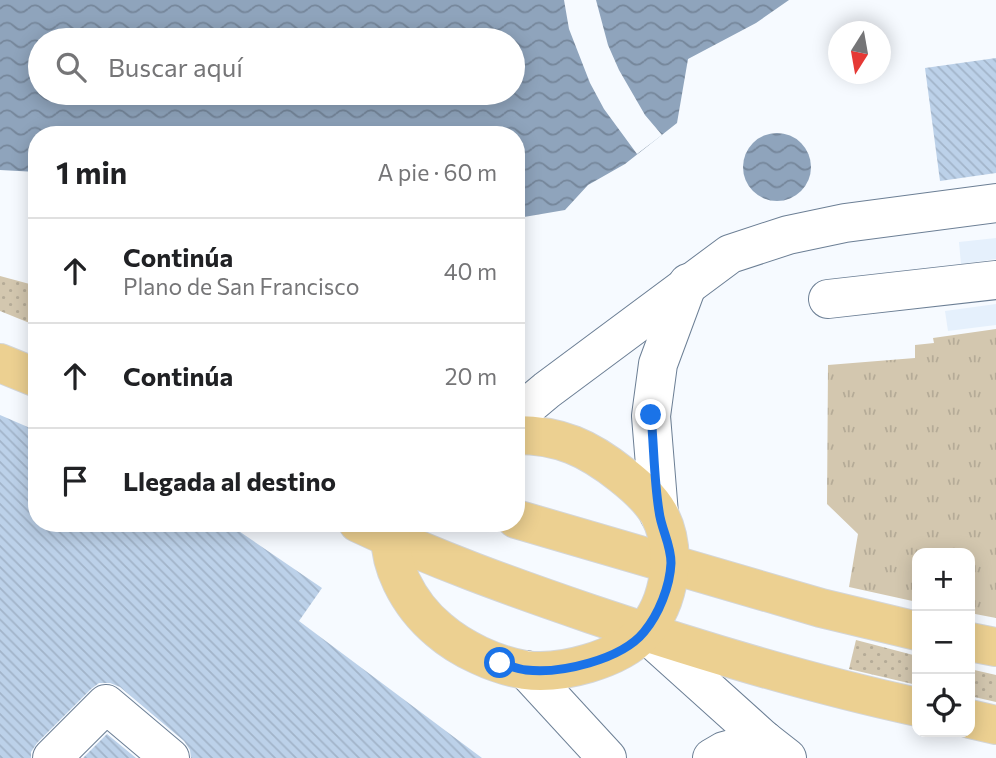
<!DOCTYPE html>
<html lang="es">
<head>
<meta charset="utf-8">
<style>
  body { margin:0; font-family:Commissioner,sans-serif; background:#f6f6f6; color:#202124 }
  .controls { position:absolute; right:21px; bottom:21px; display:grid; overflow:hidden; border-radius:14px; box-shadow:0 4px 18px #0003 }
  .controls button { width:63px; height:63px; display:grid; place-items:center; padding:0; border:0; border-bottom:2px solid #e0e0e0; background:#fff; color:#202124; font:35px sans-serif }
  .compass { position:absolute; left:828px; top:21px; width:63px; height:63px; border-radius:50%; background:#fff; box-shadow:0 4px 18px #0003; rotate:191deg }
  .stop { position:absolute; width:21px; height:21px; margin:-16px; border:5px solid #1a73e8; border-radius:50%; background:#fff }
  .stop.end { background:#1a73e8; border-color:#fff; box-shadow:0 2px 7px #0008 }
  .list { margin:0; padding:0; list-style:none }
  h2 { display:flex; justify-content:space-between; align-items:center; height:91px; margin:0; padding:0 28px; font-size:30px }
  h2 small { font-size:23px; font-weight:400; color:#757577 }
  .list li { display:grid; grid-template-columns:46px 1fr auto; gap:21px; align-items:center; box-sizing:border-box; height:105px; padding:0 28px; border-top:2px solid #e0e0e0 }
  .list b { display:block; font-size:26px; white-space:nowrap }
  .list p { margin:0; font-size:23px; white-space:nowrap; color:#757577 }
  .list em { font-size:23px; font-style:normal; color:#757577 }
  .icon { flex:none; width:38px; height:38px; fill:none; stroke:currentColor; stroke-width:2; stroke-linecap:round; stroke-linejoin:round }
  .map { position:relative; flex:none; width:996px; height:758px; overflow:hidden }
  .search { position:absolute; background:#fff; box-shadow:0 4px 18px #0003; left:28px; top:28px; width:497px; height:77px; display:flex; align-items:center; gap:18px; box-sizing:border-box; padding:0 24px; border-radius:38px; color:#757577; font-size:26px }
  .panel { position:absolute; background:#fff; box-shadow:0 4px 18px #0003; left:28px; top:126px; width:497px; height:406px; border-radius:28px }
  .map>svg:first-child { display:block }
  .built { fill:#e5f0fc }
  .grass { fill:url(#grass-dots) }
  .park { fill:url(#park-tufts) }
  .water { fill:url(#water-waves); fill-rule:evenodd }
  .pier { fill:#f6faff }
  .building { fill:url(#building-back-hatch) }
  .lines { fill:none; stroke-linecap:round; stroke-linejoin:round }
  .minor-casing { stroke:#6c7f95; stroke-width:40 }
  .major-casing { stroke:#d4d6d8; stroke-width:40 }
  .minor { stroke:#fff; stroke-width:38 }
  .major { stroke:#ecd091; stroke-width:38 }
  .route { stroke:#1a73e8; stroke-width:9 }
</style>
</head>
<body>
<div class="map">
<svg width="996" height="758" viewBox="0 0 996 758">
  <defs>
    <pattern id="grass-dots" width="8" height="8" patternUnits="userSpaceOnUse" patternTransform="scale(1.75)"><rect width="8" height="8" fill="#d3c7af"/><path d="M2 2h.1M6 6h.1" fill="none" stroke="#b5ab97" stroke-width="1.8" stroke-linecap="round"/></pattern>
    <pattern id="park-tufts" width="24" height="20" patternUnits="userSpaceOnUse" patternTransform="scale(1.75)"><rect width="24" height="20" fill="#d3c7af"/><path d="M3 7l-1-3M5 7V3M7 7l1-3M15 17l-1-3M17 17v-4M19 17l1-3" fill="none" stroke="#b5ab97"/></pattern>
    <pattern id="water-waves" width="16" height="10" patternUnits="userSpaceOnUse" patternTransform="scale(1.75)"><rect width="16" height="10" fill="#8fa4bc"/><path d="M0 5q4-4 8 0t8 0" fill="none" stroke="#75869a"/></pattern>
    <pattern id="building-back-hatch" width="6" height="6" patternUnits="userSpaceOnUse" patternTransform="scale(1.75)"><rect width="6" height="6" fill="#bcd1e9"/><path d="M-1 5l2 2M0 0l6 6M5-1l2 2" fill="none" stroke="#a2b4c9"/></pattern>
  </defs>
  <rect width="100%" height="100%" fill="#f6faff"/>
  <g class="built">
    <path d="M 996,238 L 996,259 L 961,264 L 959,242 Z"/>
    <path d="M 996,304 L 996,325 L 948,331 L 945,311 Z"/>
  </g>
  <g class="grass">
    <path d="M 0,276 L 37,286 L 37,326 L 0,311 Z"/>
    <path d="M 856,640 L 917,656 L 917,685 L 849,669 Z"/>
    <path d="M 970,669 L 996,675 L 996,702 L 970,696 Z"/>
  </g>
  <path class="park" d="M 996,329 L 996,618 L 970,613 L 970,553 L 917,553 L 917,602 L 849,587 L 858,534 L 827,504 L 828,365 L 915,358 L 915,345 L 934,343 L 933,338 Z"/>
  <g class="water">
    <path d="M 0,0 L 789,0 L 756,23 L 688,59 L 677,123 L 625,164 L 588,185 L 565,210 L 524,217 L 523,203 L 516,205 L 516,135 L 37,135 L 37,172 L 0,170 ZM 40,40 L 513,40 L 513,93 L 40,93 Z"/>
    <circle cx="777" cy="167" r="34"/>
  </g>
  <path class="pier" d="M 564,0 L 596,0 L 608,45 L 619,70 L 645,115 L 662,135 L 637,154 L 604,109 L 590,83 L 569,29 Z"/>
  <g class="building">
    <path d="M 996,58 L 996,173 L 940,181 L 925,68 Z"/>
    <path d="M 0,415 L 37,431 L 37,523 L 227,523 L 322,588 L 299,621 L 482,758 L 191,758 L 190,750 L 184,741 L 120,687 L 110,683 L 99,683 L 91,689 L 37,743 L 31,752 L 31,758 L 0,758 Z"/>
    <path d="M 107,734 L 136,758 L 83,758 Z"/>
  </g>
  <g class="lines">
    <defs>
      <g id="minor">
        <path d="M 828,299 L 996,280"/>
        <path d="M 516,416 L 547,390 L 730,254 L 788,235 L 845,223 L 996,203"/>
        <path d="M 659,514 L 651,416 L 658,364 L 688,283"/>
        <path d="M 644,632 L 764,740 L 787,758"/>
        <path d="M 526,670 L 607,758"/>
        <path d="M 52,758 L 106,704 L 170,758"/>
        <path d="M 712,758 L 724,751 L 764,740"/>
      </g>
      <g id="major">
        <path d="M 0,363 L 37,378"/>
        <path d="M 516,519 L 821,608 L 917,631"/>
        <path d="M 358,523 C 434,559 512,587 591,614 C 698,650 806,683 917,707"/>
        <path d="M 392,523 C 384,562 410,606 439,630 C 461,649 495,665 525,670 C 560,675 618,660 643,633 C 671,602 678,550 659,514 C 650,498 636,486 622,475 C 588,448 560,435 516,435"/>
        <path d="M 970,642 L 996,647"/>
        <path d="M 970,719 L 996,725"/>
      </g>
    </defs>
    <use href="#minor" class="minor-casing"/>
    <use href="#major" class="major-casing"/>
    <use href="#minor" class="minor"/>
    <use href="#major" class="major"/>
  </g>
  <g class="lines">
    <path class="route" d="M 500,663 C 508,665 517,669 526,670 C 560,674 621,660 644,632 C 659,614 670,586 671,563 C 671,544 661,529 659,511 C 654,480 654,447 651,415"/>
  </g>
</svg>
<div class="controls">
<button>+</button>
<button>−</button>
<button><svg class="icon" aria-label="locate" viewBox="0 0 24 24"><circle cx="12" cy="12" r="6"/><path d="M12 2v4M12 18v4M2 12h4M18 12h4"/></svg></button>
</div>
<svg class="compass" viewBox="-18 -18 36 36"><path d="M0-13l5 13h-10z" fill="#e53935"/><path d="M0 13l5-13h-10z" fill="#757577"/></svg>
<div class="stop" style="left:500px;top:663px"></div>
<div class="stop end" style="left:651px;top:415px"></div>
<div class="search"><svg class="icon" aria-label="search" viewBox="0 0 24 24"><circle cx="10" cy="10" r="6"/><path d="M15 15l6 6"/></svg>Buscar aquí</div>
<section class="panel">
<h2>1 min<small>A pie · 60 m</small></h2>
<ul class="list">
<li><svg class="icon" aria-label="ahead" viewBox="0 0 24 24"><path d="M12 20V5M6 11l6-6 6 6"/></svg><div><b>Continúa</b><p>Plano de San Francisco</p></div><em>40 m</em></li>
<li><svg class="icon" aria-label="ahead" viewBox="0 0 24 24"><path d="M12 20V5M6 11l6-6 6 6"/></svg><div><b>Continúa</b></div><em>20 m</em></li>
<li><svg class="icon" aria-label="arrive" viewBox="0 0 24 24"><path d="M6 21V4h12l-3 4 3 4H6"/></svg><div><b>Llegada al destino</b></div></li>
</ul>
</section>
</div>
</body>
</html>
